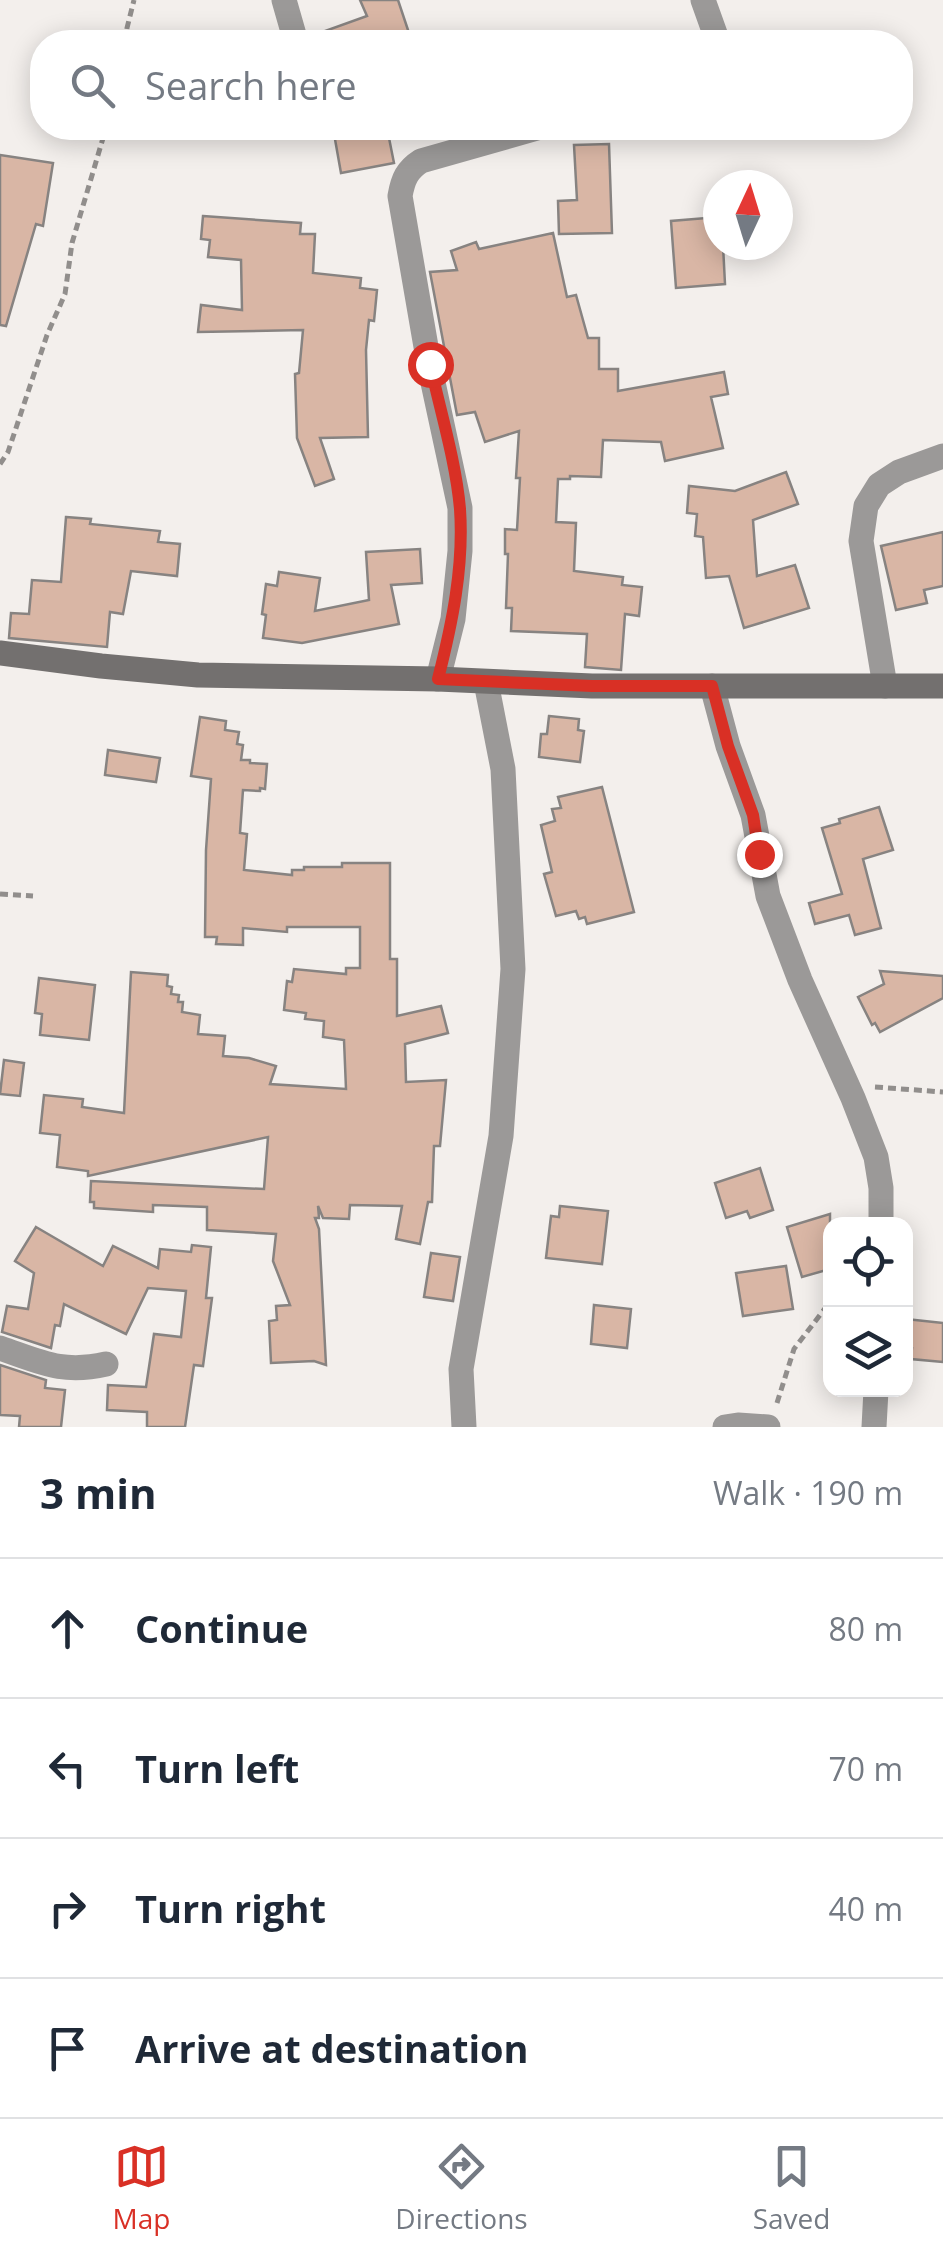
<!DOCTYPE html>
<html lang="en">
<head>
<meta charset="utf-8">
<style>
  body { margin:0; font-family:"Open Sans",sans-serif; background:#f6f6f7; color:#1f2937 }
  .controls { position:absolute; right:30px; bottom:30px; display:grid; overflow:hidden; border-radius:20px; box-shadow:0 5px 25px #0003 }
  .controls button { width:90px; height:90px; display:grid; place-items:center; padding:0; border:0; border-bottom:2px solid #e0e1e3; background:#fff; color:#1f2937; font:50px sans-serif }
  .compass { position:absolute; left:703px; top:170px; width:90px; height:90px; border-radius:50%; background:#fff; box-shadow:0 5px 25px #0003; rotate:4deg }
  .stop { position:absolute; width:30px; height:30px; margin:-22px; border:8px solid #d93025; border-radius:50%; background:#fff }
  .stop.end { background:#d93025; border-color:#fff; box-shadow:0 2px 10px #0008 }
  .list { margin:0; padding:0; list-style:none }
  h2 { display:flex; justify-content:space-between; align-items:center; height:130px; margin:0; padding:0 40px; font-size:42px }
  h2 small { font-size:32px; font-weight:400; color:#747a83 }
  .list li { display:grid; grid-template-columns:65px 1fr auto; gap:30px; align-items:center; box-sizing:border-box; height:140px; padding:0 40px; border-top:2px solid #e0e1e3 }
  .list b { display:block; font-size:38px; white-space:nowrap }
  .list em { font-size:32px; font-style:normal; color:#747a83 }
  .icon { flex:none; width:55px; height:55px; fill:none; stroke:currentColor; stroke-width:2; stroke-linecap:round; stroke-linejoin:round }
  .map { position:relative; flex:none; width:943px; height:1427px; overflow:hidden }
  .search { position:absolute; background:#fff; box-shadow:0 5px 25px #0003; left:30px; right:30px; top:30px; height:110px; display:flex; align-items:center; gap:25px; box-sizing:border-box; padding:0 35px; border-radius:40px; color:#747a83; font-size:38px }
  .sheet { height:690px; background:#fff }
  nav { display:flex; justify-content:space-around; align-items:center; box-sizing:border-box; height:140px; border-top:2px solid #e0e1e3; background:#fff; font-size:28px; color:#747a83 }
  nav a { display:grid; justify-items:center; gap:5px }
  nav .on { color:#d93025 }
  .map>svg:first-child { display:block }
  .building { fill:#d9b6a5; stroke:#878381; stroke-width:2.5 }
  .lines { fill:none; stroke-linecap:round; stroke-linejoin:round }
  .path { stroke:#918e8c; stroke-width:5; stroke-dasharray:8 5; stroke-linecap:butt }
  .street { stroke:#9b9998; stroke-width:25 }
  .secondary { stroke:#73706f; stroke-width:25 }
  .route { stroke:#d93025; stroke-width:12 }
</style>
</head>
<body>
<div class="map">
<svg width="943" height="1427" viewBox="0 0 943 1427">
  <rect width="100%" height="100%" fill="#f3efec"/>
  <g class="building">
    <path d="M 360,0 L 398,0 L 410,36 L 391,42 L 312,42 L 311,36 L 367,16 Z"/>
    <path d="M 333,128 L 387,128 L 394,163 L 341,173 Z"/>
    <path d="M 609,144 L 612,233 L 559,234 L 558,201 L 577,200 L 574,145 Z"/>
    <path d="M 0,155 L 53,163 L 43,226 L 36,224 L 6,326 L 0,325 Z"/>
    <path d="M 203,216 L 301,223 L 300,234 L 315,234 L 313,273 L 361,278 L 360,288 L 377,290 L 374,321 L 369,320 L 366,350 L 368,437 L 320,438 L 334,479 L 315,486 L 297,438 L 295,374 L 299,373 L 303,330 L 198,332 L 201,305 L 242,310 L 241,260 L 208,257 L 210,240 L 201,239 Z"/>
    <path d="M 718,217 L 718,245 L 723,245 L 725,284 L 676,288 L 671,221 Z"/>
    <path d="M 553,233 L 567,297 L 576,295 L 588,338 L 599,338 L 599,369 L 618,369 L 618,391 L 724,372 L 728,394 L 711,397 L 723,448 L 665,461 L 661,442 L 603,440 L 601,477 L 570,476 L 570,479 L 558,479 L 556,522 L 576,523 L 574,571 L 623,577 L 622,585 L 642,587 L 639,616 L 625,614 L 621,670 L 585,667 L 587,634 L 511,631 L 512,608 L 506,608 L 508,554 L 505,554 L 505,529 L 517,530 L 520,478 L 516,478 L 519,431 L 485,442 L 475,412 L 457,415 L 430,272 L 457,270 L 451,251 L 476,242 L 479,249 Z"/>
    <path d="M 786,472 L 798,504 L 753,520 L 757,576 L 795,565 L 809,608 L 744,628 L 729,576 L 706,578 L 703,537 L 695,536 L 697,514 L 687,513 L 689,486 L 735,491 Z"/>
    <path d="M 66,517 L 91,519 L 90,524 L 160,531 L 158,542 L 180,544 L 177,576 L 131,571 L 123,614 L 110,612 L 107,647 L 9,638 L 11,613 L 29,614 L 32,580 L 61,582 Z"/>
    <path d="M 943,532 L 943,586 L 924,590 L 927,603 L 896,610 L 881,546 Z"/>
    <path d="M 420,549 L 422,583 L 391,585 L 399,624 L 302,643 L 263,638 L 266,615 L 262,614 L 266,584 L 277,586 L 279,572 L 320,578 L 315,611 L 369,600 L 366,552 Z"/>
    <path d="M 549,716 L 579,719 L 578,730 L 584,731 L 580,762 L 539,757 L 541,734 L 547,734 Z"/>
    <path d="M 200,717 L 226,721 L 225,730 L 239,732 L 237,744 L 243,745 L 241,760 L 250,760 L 250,763 L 267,764 L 265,789 L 260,788 L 260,791 L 243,790 L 240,833 L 247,834 L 244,870 L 292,875 L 292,870 L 304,870 L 304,867 L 342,867 L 342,863 L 390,863 L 390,959 L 397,959 L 397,1016 L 441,1006 L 448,1033 L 405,1044 L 406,1082 L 446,1080 L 440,1146 L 434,1146 L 432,1202 L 428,1202 L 420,1244 L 396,1239 L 402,1206 L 350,1205 L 349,1219 L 323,1218 L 318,1206 L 319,1218 L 315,1218 L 319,1229 L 326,1365 L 314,1361 L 271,1363 L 269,1321 L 277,1320 L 276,1306 L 290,1305 L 273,1261 L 276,1234 L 207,1230 L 207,1207 L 153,1205 L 153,1212 L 94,1208 L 94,1202 L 90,1202 L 91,1181 L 264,1189 L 268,1137 L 88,1176 L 88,1171 L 57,1167 L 60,1135 L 40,1133 L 44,1095 L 83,1099 L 82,1107 L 124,1113 L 131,972 L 168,975 L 167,986 L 172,987 L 171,994 L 179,995 L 178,1002 L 183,1002 L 182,1012 L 200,1015 L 198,1034 L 225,1036 L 223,1056 L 249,1058 L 276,1066 L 270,1084 L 346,1089 L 344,1040 L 323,1037 L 324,1021 L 305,1019 L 306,1013 L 284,1010 L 287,981 L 292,982 L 294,969 L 346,974 L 346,968 L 360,968 L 360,927 L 287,927 L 287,932 L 243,928 L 243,945 L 216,944 L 217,937 L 205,937 L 206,850 L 211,779 L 191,776 Z"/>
    <path d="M 108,750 L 160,758 L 156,782 L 105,775 Z"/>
    <path d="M 602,787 L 634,912 L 587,924 L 585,917 L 579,919 L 576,911 L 556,916 L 544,874 L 552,872 L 541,825 L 555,821 L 552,809 L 561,808 L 558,797 Z"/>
    <path d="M 879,807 L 893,850 L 863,859 L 881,928 L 855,935 L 849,915 L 815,924 L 809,903 L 842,894 L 822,828 L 840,823 L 839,819 Z"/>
    <path d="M 880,971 L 943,976 L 943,998 L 880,1032 L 875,1023 L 872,1025 L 858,997 L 884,984 Z"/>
    <path d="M 39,978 L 95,985 L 89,1040 L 40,1035 L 42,1014 L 35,1013 Z"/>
    <path d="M 4,1060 L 24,1063 L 20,1096 L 0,1094 Z"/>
    <path d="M 760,1168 L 773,1210 L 750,1218 L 747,1211 L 726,1218 L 715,1183 Z"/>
    <path d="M 560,1206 L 608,1211 L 602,1264 L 546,1258 L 551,1216 L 559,1217 Z"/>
    <path d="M 830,1214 L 830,1269 L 802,1277 L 787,1227 Z"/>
    <path d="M 36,1227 L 103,1266 L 113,1246 L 158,1268 L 160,1249 L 191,1252 L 192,1245 L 211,1247 L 206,1298 L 212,1298 L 203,1366 L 194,1365 L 185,1427 L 147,1427 L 147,1412 L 107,1410 L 108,1385 L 146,1387 L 154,1334 L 181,1337 L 186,1291 L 148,1288 L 126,1334 L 64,1304 L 60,1326 L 55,1325 L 51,1348 L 2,1332 L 7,1306 L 28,1309 L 34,1273 L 15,1261 Z"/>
    <path d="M 431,1253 L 460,1257 L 453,1301 L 424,1297 Z"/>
    <path d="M 786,1266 L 793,1309 L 743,1316 L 736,1273 Z"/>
    <path d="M 594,1305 L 631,1309 L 627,1348 L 591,1344 Z"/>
    <path d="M 906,1319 L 943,1323 L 943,1362 L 911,1359 L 912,1348 L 906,1347 Z"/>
    <path d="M 0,1365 L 46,1380 L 45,1388 L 65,1390 L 61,1427 L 19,1427 L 20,1416 L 0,1415 Z"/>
  </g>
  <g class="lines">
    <g class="path">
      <path d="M 126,42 L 127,28 L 134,0"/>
      <path d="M 0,464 L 8,452 L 47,335 L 65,294 L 72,243 L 106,128"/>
      <path d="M 0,894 L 33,896"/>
      <path d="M 875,1087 L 943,1092"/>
      <path d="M 777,1403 L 794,1349 L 830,1302"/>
    </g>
    <g class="street">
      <path d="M 284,0 L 296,42"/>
      <path d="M 703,0 L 718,42"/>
      <path d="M 438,679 L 453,619 L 460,551 L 460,508 L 429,364 L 400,196 C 403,179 407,170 421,161 L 537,128"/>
      <path d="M 712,686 L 728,746 L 753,815 L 768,896 L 800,980 L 853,1098 L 876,1157 L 881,1188 L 881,1224"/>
      <path d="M 885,686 L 861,541 L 866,506 L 879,485 L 899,472 L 943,456"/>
      <path d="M 0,1348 C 41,1362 62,1374 106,1364"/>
      <path d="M 464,1427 L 461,1369 L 501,1136 L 513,969 L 503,769 L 486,682"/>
      <path d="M 725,1427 L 738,1425 L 768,1427"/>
      <path d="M 874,1427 L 876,1390"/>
    </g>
    <path class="secondary" d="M 0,653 L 101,666 L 198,675 L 438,679 L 592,686 L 943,686"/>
  </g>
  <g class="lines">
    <path class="route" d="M 430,364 C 440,410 456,462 460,509 C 464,567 452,624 438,679 L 592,686 L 712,686 L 728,746 L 753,815 L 759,854"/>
  </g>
</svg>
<div class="controls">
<button><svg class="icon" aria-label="locate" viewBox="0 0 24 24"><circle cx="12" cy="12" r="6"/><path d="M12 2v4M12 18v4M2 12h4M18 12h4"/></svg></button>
<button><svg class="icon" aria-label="layers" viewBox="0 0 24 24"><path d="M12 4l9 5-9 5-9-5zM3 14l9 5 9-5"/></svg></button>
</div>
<svg class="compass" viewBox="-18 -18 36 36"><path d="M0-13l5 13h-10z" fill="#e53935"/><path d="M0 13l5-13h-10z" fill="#747a83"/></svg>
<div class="stop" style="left:430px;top:364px"></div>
<div class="stop end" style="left:759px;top:854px"></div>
<div class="search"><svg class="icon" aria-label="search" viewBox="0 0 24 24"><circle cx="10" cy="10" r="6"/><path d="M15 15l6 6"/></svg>Search here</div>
</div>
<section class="sheet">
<h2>3 min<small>Walk · 190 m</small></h2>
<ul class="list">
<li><svg class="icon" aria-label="ahead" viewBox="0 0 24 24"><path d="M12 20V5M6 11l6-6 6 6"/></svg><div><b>Continue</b></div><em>80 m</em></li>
<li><svg class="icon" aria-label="left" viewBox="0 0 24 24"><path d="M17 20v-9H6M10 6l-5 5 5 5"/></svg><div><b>Turn left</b></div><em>70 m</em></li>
<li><svg class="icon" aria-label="right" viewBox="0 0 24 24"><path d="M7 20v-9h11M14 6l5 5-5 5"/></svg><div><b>Turn right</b></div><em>40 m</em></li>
<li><svg class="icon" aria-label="arrive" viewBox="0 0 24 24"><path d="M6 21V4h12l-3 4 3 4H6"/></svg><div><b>Arrive at destination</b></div></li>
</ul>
</section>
<nav>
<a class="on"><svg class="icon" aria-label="map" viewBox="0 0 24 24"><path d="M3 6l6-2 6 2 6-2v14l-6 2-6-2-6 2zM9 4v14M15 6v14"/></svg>Map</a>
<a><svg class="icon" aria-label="directions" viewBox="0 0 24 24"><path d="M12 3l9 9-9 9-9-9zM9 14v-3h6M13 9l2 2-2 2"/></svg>Directions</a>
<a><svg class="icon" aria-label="saved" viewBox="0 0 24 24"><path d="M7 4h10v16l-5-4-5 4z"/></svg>Saved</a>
</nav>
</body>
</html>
